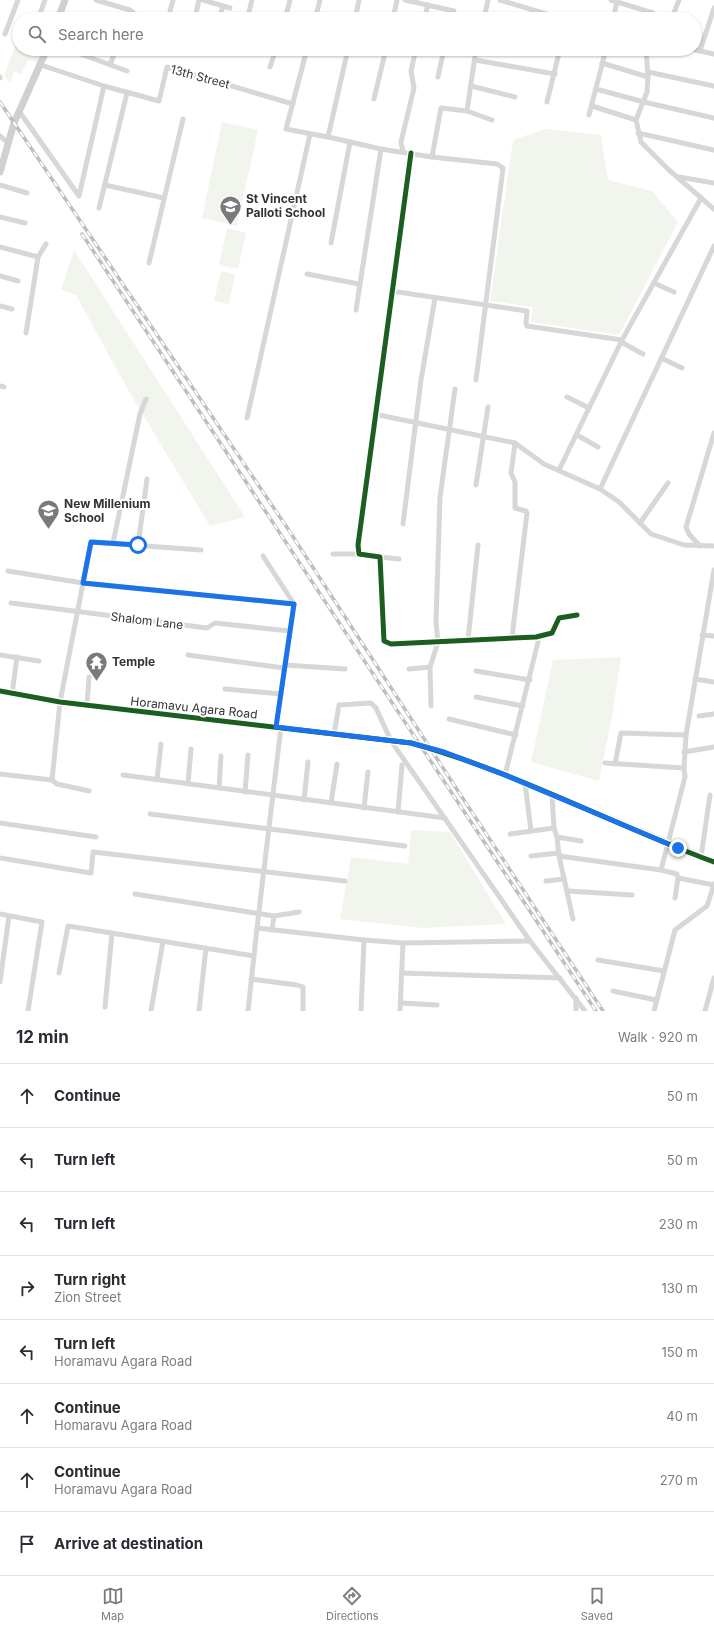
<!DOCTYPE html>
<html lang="en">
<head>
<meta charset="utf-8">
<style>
  body { margin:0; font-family:Inter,sans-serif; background:#f7f7f7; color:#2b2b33 }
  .stop { position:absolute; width:12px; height:12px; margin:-9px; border:3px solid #1a73e8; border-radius:50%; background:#fff }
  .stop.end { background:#1a73e8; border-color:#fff; box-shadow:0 1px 4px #0008 }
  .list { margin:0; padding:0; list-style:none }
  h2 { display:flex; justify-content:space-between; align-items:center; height:52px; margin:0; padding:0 16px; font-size:17px }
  h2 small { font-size:13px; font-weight:400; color:#7c7c81 }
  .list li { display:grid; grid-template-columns:26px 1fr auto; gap:12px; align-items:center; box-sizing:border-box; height:64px; padding:0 16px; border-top:1px solid #e1e1e2 }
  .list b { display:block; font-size:15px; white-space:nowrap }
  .list p { margin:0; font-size:13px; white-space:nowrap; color:#7c7c81 }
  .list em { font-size:13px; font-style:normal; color:#7c7c81 }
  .icon { flex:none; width:22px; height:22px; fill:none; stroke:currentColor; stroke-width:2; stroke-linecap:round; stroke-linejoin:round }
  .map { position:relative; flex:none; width:714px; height:1011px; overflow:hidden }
  .search { position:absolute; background:#fff; box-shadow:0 1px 3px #0004; left:12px; right:12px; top:12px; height:44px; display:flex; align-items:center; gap:10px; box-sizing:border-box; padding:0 14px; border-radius:22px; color:#7c7c81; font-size:15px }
  .sheet { height:564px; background:#fff }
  nav { display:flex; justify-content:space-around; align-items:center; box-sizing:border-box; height:56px; border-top:1px solid #e1e1e2; background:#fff; font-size:11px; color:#7c7c81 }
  nav a { display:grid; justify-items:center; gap:2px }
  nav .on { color:#7a7a7a }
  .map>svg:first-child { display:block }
  .green { fill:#f1f5ed }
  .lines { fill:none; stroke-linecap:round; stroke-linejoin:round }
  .street { stroke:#d7d7d7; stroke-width:5 }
  .secondary { stroke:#d0d0d0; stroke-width:7 }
  .rail-casing { stroke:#bebebe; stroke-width:3.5 }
  .rail { stroke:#fff; stroke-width:2; stroke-dasharray:6; stroke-linecap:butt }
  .secondary-bridge { stroke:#d0d0d0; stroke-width:7 }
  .cycleway-casing { stroke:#fff; stroke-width:8 }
  .cycleway { stroke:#1b5e20; stroke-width:5 }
  .route { stroke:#1a73e8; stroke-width:5 }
  .labels { text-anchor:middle; stroke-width:4; stroke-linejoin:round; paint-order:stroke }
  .street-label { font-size:12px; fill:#333; stroke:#fff }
  .poi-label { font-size:12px; font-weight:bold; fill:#333; stroke:#fff; text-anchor:start }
</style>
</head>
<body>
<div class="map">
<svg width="714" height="1011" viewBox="0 0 714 1011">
  <rect width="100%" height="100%" fill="#fff"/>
  <g class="green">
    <path d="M 19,36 L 19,49 L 43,49 L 38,63 L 28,60 L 21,74 L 14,72 L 10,83 L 4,75 Z"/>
    <path d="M 222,122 L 258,130 L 237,226 L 202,218 Z"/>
    <path d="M 545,129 L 601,135 L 608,180 L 652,191 L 678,222 L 619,335 L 531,322 L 533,307 L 490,301 L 513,140 Z"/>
    <path d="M 227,228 L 246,233 L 238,269 L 219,265 Z"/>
    <path d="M 74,250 L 245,517 L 210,526 L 127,388 L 76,295 L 61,290 Z"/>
    <path d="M 221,271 L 235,274 L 229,304 L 214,301 Z"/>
    <path d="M 621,657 L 612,716 L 599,781 L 531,762 L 553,660 Z"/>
    <path d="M 411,830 L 450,832 L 506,924 L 423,928 L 340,919 L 351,857 L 408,864 Z"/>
  </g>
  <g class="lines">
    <g class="street">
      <path d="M 96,0 L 130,10 L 141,19"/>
      <path d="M 203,0 L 230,8"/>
      <path d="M 405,0 L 454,11 L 452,19"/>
      <path d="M 500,0 L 563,19"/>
      <path d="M 611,0 L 653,13 L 651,19"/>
      <path d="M 170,11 L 173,0"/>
      <path d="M 60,15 L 72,19"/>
      <path d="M 673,15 L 679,0"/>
      <path d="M 248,16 L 252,0"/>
      <path d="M 195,18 L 199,0"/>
      <path d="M 38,19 L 45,0"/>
      <path d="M 219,19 L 223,6"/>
      <path d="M 285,19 L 290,0"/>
      <path d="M 315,19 L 320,0"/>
      <path d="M 355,19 L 359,0"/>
      <path d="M 393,19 L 397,0"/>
      <path d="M 424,19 L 428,5"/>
      <path d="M 484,19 L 488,0"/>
      <path d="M 613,19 L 617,2"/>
      <path d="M 5,34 L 18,0"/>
      <path d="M 67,49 L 127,71"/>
      <path d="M 307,49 L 286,129 L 328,137 L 381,149 L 432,157 L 441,108 L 467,111 L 492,120"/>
      <path d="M 646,49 L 648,77 L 647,92 L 636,120 L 641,142 L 669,170 L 714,209"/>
      <path d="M 691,49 L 714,54"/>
      <path d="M 700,51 L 714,8"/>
      <path d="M 475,60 L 555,74"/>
      <path d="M 602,63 L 648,77"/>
      <path d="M 41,65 L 104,86 L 159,101 L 167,67 L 293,104"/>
      <path d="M 110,65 L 116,49"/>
      <path d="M 270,67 L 276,49"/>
      <path d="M 648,72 L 714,86"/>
      <path d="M 0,77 L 0,78"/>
      <path d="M 438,77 L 444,49"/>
      <path d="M 471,86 L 515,97"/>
      <path d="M 596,89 L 644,102 L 714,118"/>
      <path d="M 374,99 L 386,49"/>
      <path d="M 547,102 L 560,49"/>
      <path d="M 592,106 L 636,120"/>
      <path d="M 19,111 L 79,196 L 104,86"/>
      <path d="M 467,111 L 476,49"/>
      <path d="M 589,115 L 606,49"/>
      <path d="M 638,133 L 714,150"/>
      <path d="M 0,136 L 8,143"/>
      <path d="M 328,137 L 348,49"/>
      <path d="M 403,152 L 401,142 L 414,88 L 411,71 L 416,49"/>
      <path d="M 411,153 L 358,545 L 359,554 L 380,557 L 384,641 L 391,644 L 536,637 L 552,633 L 559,618 L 577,615"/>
      <path d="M 432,157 L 497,164 L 503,168 L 476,380"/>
      <path d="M 679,177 L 714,183"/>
      <path d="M 0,185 L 27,193"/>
      <path d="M 105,185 L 164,198"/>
      <path d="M 99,208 L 127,93"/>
      <path d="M 0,217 L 25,223"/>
      <path d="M 331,243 L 350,142"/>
      <path d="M 0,247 L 38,257"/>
      <path d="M 149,263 L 183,119"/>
      <path d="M 307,274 L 359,284"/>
      <path d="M 0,276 L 18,281"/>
      <path d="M 654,283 L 674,292"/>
      <path d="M 391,291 L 527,311 L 526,322 L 527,326 L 622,340"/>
      <path d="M 0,306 L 12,309"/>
      <path d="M 356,310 L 381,149"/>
      <path d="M 26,333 L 38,257 L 46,244"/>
      <path d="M 621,342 L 643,354"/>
      <path d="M 661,358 L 682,368"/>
      <path d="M 0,386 L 4,387"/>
      <path d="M 567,397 L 589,408"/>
      <path d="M 374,414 L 515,443 L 544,464 L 600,489 L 619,502 L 651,534 L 684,545 L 714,546"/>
      <path d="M 247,418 L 310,134"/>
      <path d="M 577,435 L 598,447"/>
      <path d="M 559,470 L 622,340 L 701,198"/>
      <path d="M 476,485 L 488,407"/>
      <path d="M 600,489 L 714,246"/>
      <path d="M 640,523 L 668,483"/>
      <path d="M 403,524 L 421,380 L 435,298"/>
      <path d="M 113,543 L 140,414 L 146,399"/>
      <path d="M 138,545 L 147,479"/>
      <path d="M 700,546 L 689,534 L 686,527 L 714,433"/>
      <path d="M 333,554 L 359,554"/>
      <path d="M 263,556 L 294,604 L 276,727"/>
      <path d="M 380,557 L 399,559"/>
      <path d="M 8,571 L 83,583 L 294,604"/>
      <path d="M 11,603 L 207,628 L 215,623 L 290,631"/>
      <path d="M 702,635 L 714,636"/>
      <path d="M 512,637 L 527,513 L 526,511 L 515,508 L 515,482 L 511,473 L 515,443"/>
      <path d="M 468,640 L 478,545"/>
      <path d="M 0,655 L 39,661"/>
      <path d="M 188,655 L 284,668"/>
      <path d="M 285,665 L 345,669"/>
      <path d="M 409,669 L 430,667"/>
      <path d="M 476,671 L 530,680"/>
      <path d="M 695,679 L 714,682"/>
      <path d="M 225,689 L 281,694"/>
      <path d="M 12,694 L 17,657"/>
      <path d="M 476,697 L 523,706"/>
      <path d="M 87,705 L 89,677"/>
      <path d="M 431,706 L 430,667 L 438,642 L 436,622 L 440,497 L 455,389"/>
      <path d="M 699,716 L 714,714"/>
      <path d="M 449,719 L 516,735"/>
      <path d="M 281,727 L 257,928 L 364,940 L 361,1011"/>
      <path d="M 334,734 L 339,705 L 371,703 L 376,708 L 391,741 L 530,941 L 585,1011"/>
      <path d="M 684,752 L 714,747"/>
      <path d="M 605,763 L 684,768"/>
      <path d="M 615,764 L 621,733 L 686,735"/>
      <path d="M 0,774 L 52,780 L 57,784 L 89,791"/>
      <path d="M 123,775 L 445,818"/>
      <path d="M 505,775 L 538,642 L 536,637"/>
      <path d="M 52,780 L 60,702 L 91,542 L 201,550"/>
      <path d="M 157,780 L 161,744"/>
      <path d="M 525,783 L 531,831"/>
      <path d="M 188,784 L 191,749"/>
      <path d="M 219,788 L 221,756"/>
      <path d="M 245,792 L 248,755"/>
      <path d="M 552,795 L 554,828 L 557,837 L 559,856 L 573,919"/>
      <path d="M 304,800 L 308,762"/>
      <path d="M 331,803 L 337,764"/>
      <path d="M 364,808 L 368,772"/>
      <path d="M 398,812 L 402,765"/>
      <path d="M 150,814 L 405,846"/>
      <path d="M 0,823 L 96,837"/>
      <path d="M 510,834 L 554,828"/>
      <path d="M 557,837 L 581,841"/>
      <path d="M 531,856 L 559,853"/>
      <path d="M 559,856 L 661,870 L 677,874 L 678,878 L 714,885"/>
      <path d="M 701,857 L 710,795"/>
      <path d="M 0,858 L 91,873 L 93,852 L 345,881"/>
      <path d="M 661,870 L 685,777 L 684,768 L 686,735 L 714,570"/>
      <path d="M 546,881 L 564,879"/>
      <path d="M 568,891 L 632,895"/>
      <path d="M 135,894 L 274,916 L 299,912"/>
      <path d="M 675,898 L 678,878"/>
      <path d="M 0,914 L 42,922 L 28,1011"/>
      <path d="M 272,930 L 274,916"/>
      <path d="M 364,940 L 403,943 L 530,941"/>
      <path d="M 598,960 L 664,971"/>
      <path d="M 59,973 L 68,926 L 254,956"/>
      <path d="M 402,973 L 560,978"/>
      <path d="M 251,979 L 297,985 L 303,987 L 303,1011"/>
      <path d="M 0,982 L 9,916"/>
      <path d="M 613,991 L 656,1000"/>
      <path d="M 576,998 L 576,1011"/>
      <path d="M 401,1003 L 437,1005"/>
      <path d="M 105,1007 L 112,933"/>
      <path d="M 151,1011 L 163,941"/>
      <path d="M 199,1011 L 206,948"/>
      <path d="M 248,1011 L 257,928"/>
      <path d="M 400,1011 L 403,943"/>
      <path d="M 654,1011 L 675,930 L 707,906 L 714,884"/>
      <path d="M 705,1011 L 714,978"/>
    </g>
    <g class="secondary">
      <path d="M 58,19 L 65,0"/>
      <path d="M 0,172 L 14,123 L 47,49"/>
      <path d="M 0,691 L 60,702 L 411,743"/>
      <path d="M 444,753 L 505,775 L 714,862"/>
    </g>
    <defs>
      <g id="rail">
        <path d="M 0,102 L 288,529 L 458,791 L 603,1011"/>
        <path d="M 82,234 L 596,1011"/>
      </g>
    </defs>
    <use href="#rail" class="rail-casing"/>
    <use href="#rail" class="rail"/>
    <path class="secondary-bridge" d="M 411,743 L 444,753"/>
    <defs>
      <g id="cycleway">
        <path d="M 411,153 L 358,545 L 359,554 L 380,557 L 384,641 L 391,644 L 536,637 L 552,633 L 559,618 L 577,615"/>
        <path d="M 0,691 L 60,702 L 411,743 C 516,772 612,824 714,862"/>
      </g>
    </defs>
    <use href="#cycleway" class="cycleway-casing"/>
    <use href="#cycleway" class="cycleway"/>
  </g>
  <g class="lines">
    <path class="route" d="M 138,545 L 91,542 L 83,583 L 294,604 L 276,727 L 411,743 L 444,752 L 505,775 L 678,848"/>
  </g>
  <defs>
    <symbol id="school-pin" viewBox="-11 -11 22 30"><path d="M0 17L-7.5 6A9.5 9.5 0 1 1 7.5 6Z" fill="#7a7a7a" stroke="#fff"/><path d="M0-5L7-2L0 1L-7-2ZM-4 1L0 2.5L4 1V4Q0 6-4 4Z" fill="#fff"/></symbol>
    <symbol id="temple-pin" viewBox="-11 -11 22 30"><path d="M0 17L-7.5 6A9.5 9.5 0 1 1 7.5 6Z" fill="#7a7a7a" stroke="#fff"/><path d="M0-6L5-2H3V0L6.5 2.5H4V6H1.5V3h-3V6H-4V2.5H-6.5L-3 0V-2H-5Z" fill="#fff"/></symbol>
  </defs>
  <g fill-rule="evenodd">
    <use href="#school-pin" x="218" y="194" width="25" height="34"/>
    <use href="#school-pin" x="36" y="498" width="25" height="34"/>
    <use href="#temple-pin" x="84" y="650" width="25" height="34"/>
  </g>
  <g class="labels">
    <g class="street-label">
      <text transform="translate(200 77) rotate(15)" y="4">13th Street</text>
      <text transform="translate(147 621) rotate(7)" y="4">Shalom Lane</text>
      <text transform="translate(194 708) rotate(6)" y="4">Horamavu Agara Road</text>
    </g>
    <g class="poi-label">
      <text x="246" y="203">St Vincent<tspan x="246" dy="14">Palloti School</tspan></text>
      <text x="64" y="508">New Millenium<tspan x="64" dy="14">School</tspan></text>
      <text x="112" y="666">Temple</text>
    </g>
  </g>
</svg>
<div class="stop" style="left:138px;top:545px"></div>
<div class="stop end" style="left:678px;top:848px"></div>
<div class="search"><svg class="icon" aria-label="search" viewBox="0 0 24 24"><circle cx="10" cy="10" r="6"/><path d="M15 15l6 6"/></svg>Search here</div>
</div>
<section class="sheet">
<h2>12 min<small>Walk · 920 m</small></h2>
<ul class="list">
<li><svg class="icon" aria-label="ahead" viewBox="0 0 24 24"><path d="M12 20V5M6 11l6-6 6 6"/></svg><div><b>Continue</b></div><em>50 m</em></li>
<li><svg class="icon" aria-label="left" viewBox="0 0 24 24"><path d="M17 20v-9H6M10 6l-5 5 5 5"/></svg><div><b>Turn left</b></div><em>50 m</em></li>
<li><svg class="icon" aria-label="left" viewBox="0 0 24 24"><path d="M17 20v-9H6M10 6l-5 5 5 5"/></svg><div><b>Turn left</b></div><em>230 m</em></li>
<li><svg class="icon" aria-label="right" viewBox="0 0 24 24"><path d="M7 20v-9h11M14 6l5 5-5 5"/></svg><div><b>Turn right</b><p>Zion Street</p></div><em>130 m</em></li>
<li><svg class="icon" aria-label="left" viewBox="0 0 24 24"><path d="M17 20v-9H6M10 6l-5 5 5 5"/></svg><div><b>Turn left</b><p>Horamavu Agara Road</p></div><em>150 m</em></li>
<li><svg class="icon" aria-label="ahead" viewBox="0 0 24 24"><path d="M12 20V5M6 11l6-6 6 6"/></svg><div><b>Continue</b><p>Homaravu Agara Road</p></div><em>40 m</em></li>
<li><svg class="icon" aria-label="ahead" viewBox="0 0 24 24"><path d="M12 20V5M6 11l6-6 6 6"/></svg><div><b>Continue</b><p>Horamavu Agara Road</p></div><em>270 m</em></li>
<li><svg class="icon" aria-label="arrive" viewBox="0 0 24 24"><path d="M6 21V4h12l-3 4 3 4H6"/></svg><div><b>Arrive at destination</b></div></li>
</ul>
</section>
<nav>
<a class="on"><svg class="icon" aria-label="map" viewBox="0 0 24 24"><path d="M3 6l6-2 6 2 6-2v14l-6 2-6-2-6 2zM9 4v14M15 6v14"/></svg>Map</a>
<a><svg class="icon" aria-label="directions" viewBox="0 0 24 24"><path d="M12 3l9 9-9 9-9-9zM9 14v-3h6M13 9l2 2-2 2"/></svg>Directions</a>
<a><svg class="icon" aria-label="saved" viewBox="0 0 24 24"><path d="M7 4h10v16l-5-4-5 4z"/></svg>Saved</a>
</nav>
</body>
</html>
